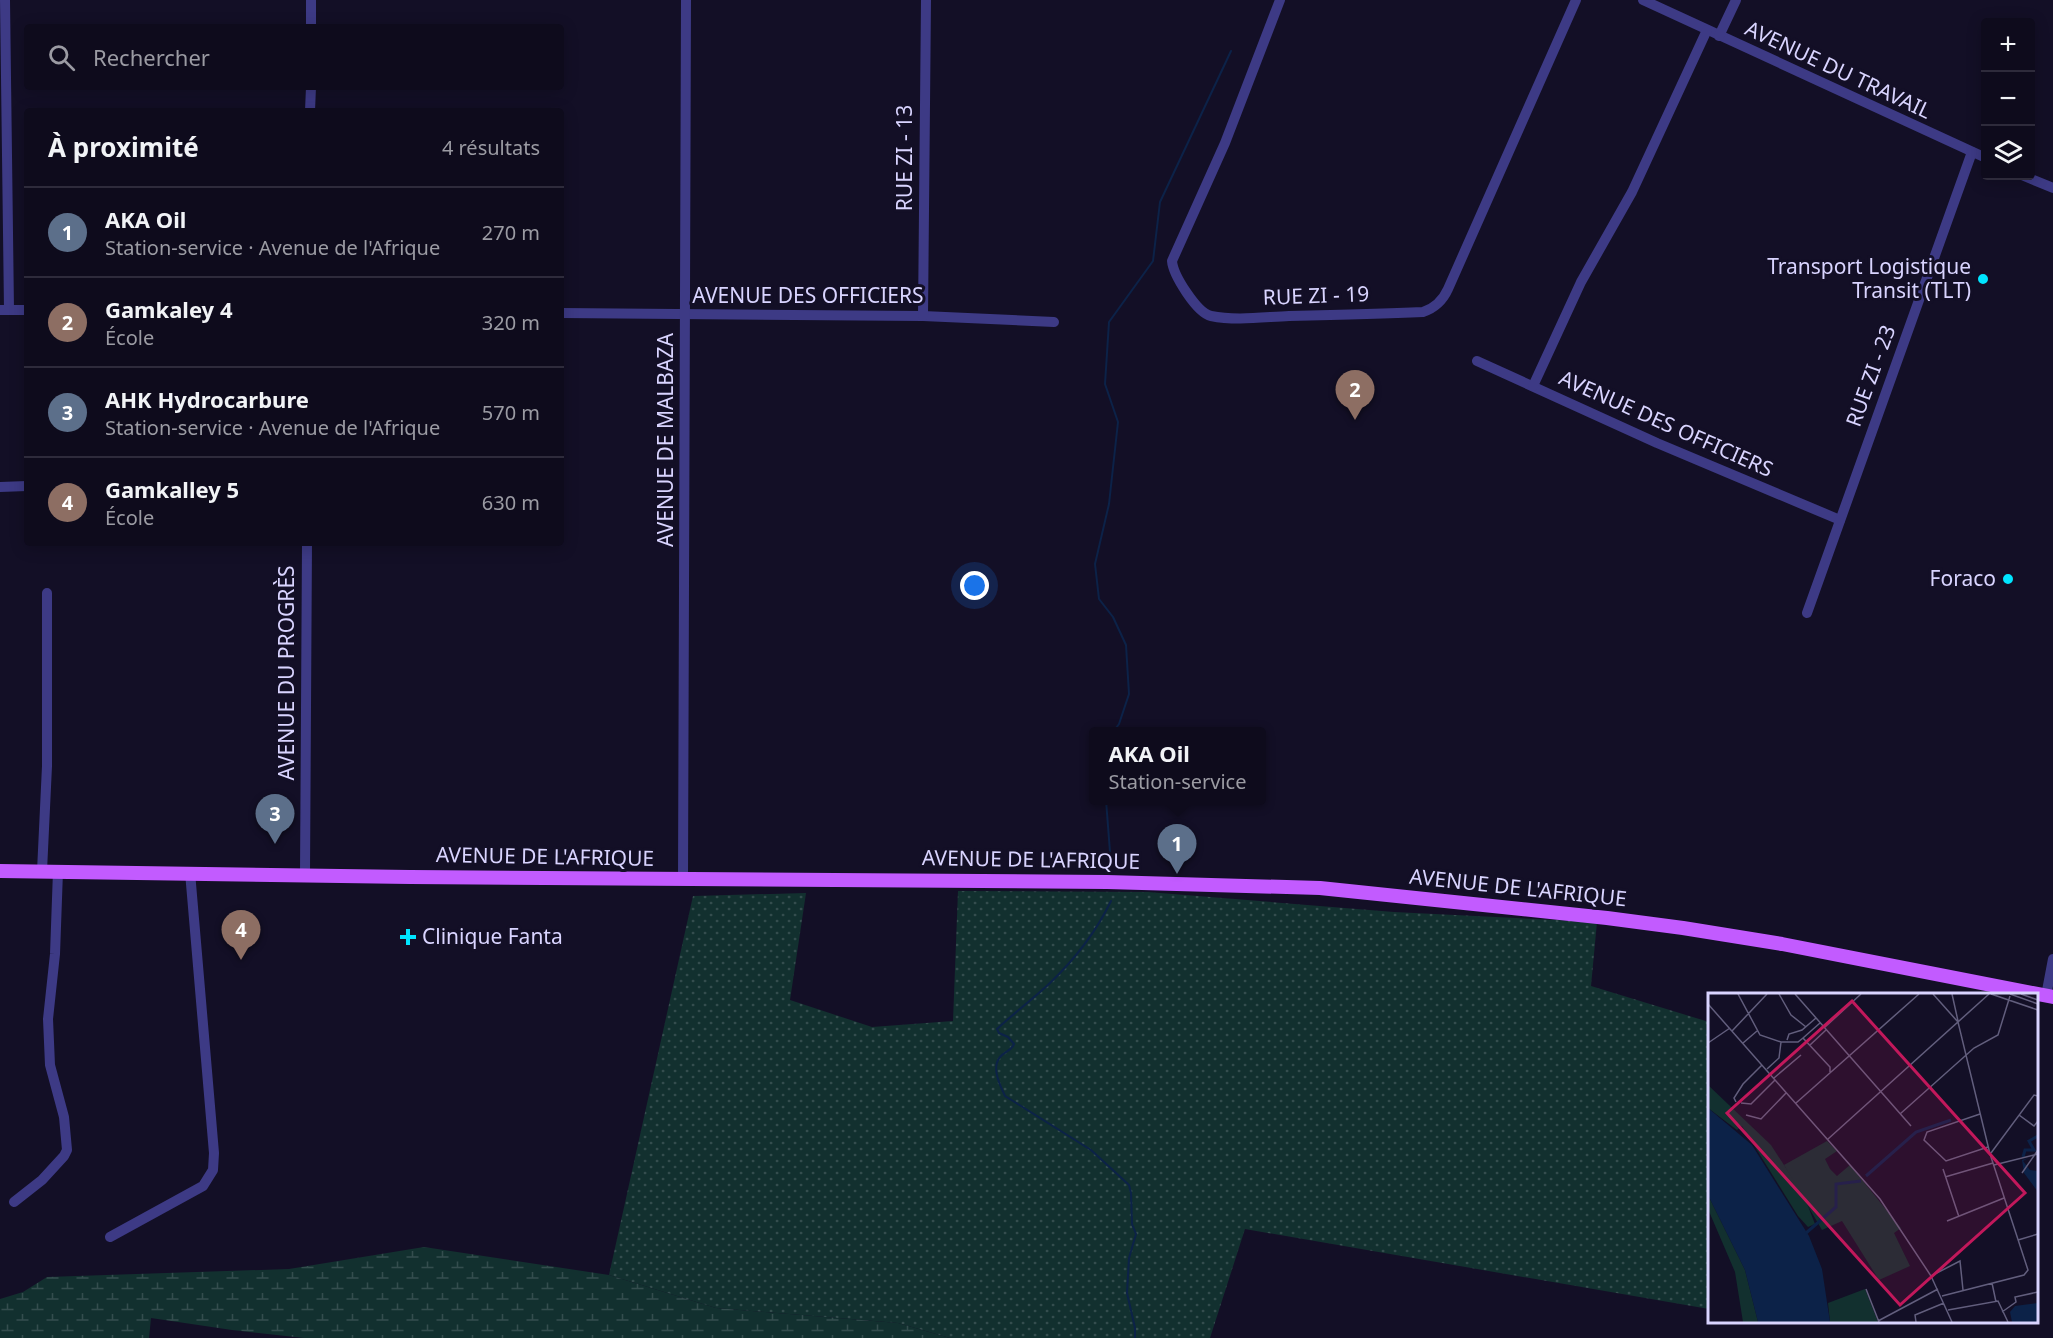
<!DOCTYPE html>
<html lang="fr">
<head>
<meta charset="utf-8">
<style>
  body { margin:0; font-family:"Noto Sans",sans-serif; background:#1c1929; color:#f1f3f6 }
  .controls { position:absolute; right:18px; top:18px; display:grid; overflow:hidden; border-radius:6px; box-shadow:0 3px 15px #0003 }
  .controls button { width:54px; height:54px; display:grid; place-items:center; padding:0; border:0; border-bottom:2px solid #2e2b3b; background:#0e0b1c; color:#f1f3f6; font:30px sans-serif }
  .you { position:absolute; left:975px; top:586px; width:21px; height:21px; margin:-15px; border:4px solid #fff; border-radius:50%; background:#1a73e8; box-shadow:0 0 0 9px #1a73e833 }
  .badge { display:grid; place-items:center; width:39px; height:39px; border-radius:50%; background:#d93025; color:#fff; font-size:20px; font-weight:700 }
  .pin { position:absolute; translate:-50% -50px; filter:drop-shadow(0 2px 3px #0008) }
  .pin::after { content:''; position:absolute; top:32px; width:21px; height:18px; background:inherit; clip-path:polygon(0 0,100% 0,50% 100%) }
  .popup { position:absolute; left:1089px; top:727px; width:177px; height:78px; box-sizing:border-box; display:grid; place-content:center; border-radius:6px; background:#0e0b1c; filter:drop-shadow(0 2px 4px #0005); font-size:20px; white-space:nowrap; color:#9b9ba3 }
  .popup b { font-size:22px; color:#f1f3f6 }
  .popup::after { content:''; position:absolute; left:50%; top:100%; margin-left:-12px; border:12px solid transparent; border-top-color:#0e0b1c }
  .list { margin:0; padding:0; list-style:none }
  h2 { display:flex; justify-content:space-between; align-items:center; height:78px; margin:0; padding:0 24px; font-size:26px }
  h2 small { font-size:20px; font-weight:400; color:#9b9ba3 }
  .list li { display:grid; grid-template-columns:39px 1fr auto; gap:18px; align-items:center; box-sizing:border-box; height:90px; padding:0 24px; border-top:2px solid #2e2b3b }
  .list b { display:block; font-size:22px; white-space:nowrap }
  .list p { margin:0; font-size:20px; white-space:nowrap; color:#9b9ba3 }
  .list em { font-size:20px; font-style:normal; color:#9b9ba3 }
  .icon { flex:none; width:33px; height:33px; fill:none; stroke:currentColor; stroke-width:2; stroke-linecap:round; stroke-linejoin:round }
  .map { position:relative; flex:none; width:2053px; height:1338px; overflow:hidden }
  .search { position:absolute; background:#0e0b1c; box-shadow:0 3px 15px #0003; left:24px; top:24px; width:540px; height:66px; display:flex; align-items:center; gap:15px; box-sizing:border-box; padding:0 21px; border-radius:6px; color:#9b9ba3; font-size:22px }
  .panel { position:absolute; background:#0e0b1c; box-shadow:0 3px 15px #0003; left:24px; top:108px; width:540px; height:438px; border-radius:6px }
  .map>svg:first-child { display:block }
  .grass { fill:url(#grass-dots) }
  .wetland { fill:url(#wetland-marsh) }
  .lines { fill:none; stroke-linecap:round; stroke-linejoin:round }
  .stream { stroke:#0c2248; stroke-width:2 }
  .minor { stroke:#3d3a85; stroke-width:10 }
  .major { stroke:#c25bff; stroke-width:14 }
  .poi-dot { fill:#00e5ff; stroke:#130f26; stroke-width:2 }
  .labels { text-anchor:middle; stroke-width:6; stroke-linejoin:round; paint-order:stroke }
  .street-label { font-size:21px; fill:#d9d4ff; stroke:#130f26 }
  .poi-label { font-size:21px; fill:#d9d4ff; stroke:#130f26; text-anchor:end }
  .inset-river { fill:none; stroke:#0c2248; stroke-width:3 }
  .inset-road { fill:none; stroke:#625e7d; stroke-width:1.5 }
  .view { fill:#c2185b; fill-opacity:0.15; stroke:#c2185b; stroke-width:3 }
  .inset-edge { fill:none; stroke:#d9d4ff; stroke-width:3 }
</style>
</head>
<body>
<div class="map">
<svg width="2053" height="1338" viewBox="0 0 2053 1338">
  <defs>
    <pattern id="grass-dots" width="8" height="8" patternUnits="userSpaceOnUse" patternTransform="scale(1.5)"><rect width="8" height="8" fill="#12302f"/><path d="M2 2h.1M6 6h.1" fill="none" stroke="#344d4e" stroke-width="1.8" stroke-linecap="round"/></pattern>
    <pattern id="wetland-marsh" width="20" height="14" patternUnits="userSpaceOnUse" patternTransform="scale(1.5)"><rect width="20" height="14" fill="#12302f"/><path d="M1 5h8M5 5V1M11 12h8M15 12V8" fill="none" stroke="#344d4e"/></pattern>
  </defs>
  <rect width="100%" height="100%" fill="#130f26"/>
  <path class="grass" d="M 958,891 L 1148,892 L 1394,912 L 1597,922 L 1591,986 L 1709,1022 L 1709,1309 L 1245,1229 L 1210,1338 L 950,1338 L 898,1323 L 716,1308 L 609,1275 L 693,896 L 806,893 L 790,1000 L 872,1027 L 953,1021 Z"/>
  <path class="wetland" d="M 424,1247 L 609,1275 L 716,1308 L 898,1323 L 950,1338 L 304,1338 L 232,1330 L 151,1318 L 149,1338 L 0,1338 L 0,1299 L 23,1292 L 47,1277 L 289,1269 Z"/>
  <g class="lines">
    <g class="stream">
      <path d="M 1113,732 L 1119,724 L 1129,694 L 1126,645 L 1113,617 L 1099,599 L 1095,564 L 1109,504 L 1118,422 L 1105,384 L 1109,322 L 1153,261 L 1160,202 L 1231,51"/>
      <path d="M 1106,800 L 1110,852"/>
      <path d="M 1111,901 C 1096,932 1075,959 1050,983 C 1033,999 1014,1013 997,1029 L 999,1033 L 1008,1037 L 1014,1044 C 1011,1051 1005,1051 1000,1057 C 991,1068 1000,1085 1005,1096 L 1091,1150 L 1129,1185 L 1131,1193 L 1132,1224 L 1136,1234 L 1129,1258 L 1127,1293 L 1135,1328 L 1135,1338"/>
    </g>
    <g class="minor">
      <path d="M 5,0 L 9,310"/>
      <path d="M 1280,0 L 1225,143 L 1172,261 C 1173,275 1197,313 1211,316 C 1236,321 1264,317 1289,316 C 1334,315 1378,314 1423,312 C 1435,308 1443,300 1448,289 L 1576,0"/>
      <path d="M 1643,0 L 1986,158"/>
      <path d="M 311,27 L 311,0"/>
      <path d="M 1719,36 L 1736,0"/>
      <path d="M 310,111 L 311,87"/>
      <path d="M 2024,176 L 2053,188"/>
      <path d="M 0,310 L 27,310"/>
      <path d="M 561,313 L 923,316 L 1054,322"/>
      <path d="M 923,316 L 926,0"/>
      <path d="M 1477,361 L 1657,443 L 1840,520"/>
      <path d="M 1533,386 L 1581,282 L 1632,192 L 1707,30"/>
      <path d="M 0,487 L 27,486"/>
      <path d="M 1807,613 L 1972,152"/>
      <path d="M 42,871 L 47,766 L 47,593"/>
      <path d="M 305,874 L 307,543"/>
      <path d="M 683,880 L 686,0"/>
      <path d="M 2046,996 L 2053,959"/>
      <path d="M 14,1202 L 42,1180 L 64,1156 L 67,1150 L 64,1117 L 50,1065 L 48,1019 L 55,954 L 58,871"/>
      <path d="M 110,1237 L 203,1186 L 213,1170 L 214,1153 L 190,872"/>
    </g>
    <path class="major" d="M 0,871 L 410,877 L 1107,882 L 1320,888 L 1607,918 L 1683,928 L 1782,944 L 2053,997"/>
  </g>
  <g class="poi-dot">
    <circle cx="1983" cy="279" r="6"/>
    <circle cx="2008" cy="579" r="6"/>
    <path d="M405 928h6v6h6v6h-6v6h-6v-6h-6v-6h6z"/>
  </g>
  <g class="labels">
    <g class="street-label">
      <text transform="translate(1838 70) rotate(25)" y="7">AVENUE DU TRAVAIL</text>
      <text transform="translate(905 158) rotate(-90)" y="7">RUE ZI - 13</text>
      <text x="808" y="303">AVENUE DES OFFICIERS</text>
      <text transform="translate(1316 296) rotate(-2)" y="7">RUE ZI - 19</text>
      <text transform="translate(1871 376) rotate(-70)" y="7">RUE ZI - 23</text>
      <text transform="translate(1666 424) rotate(24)" y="7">AVENUE DES OFFICIERS</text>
      <text transform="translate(666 440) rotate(-90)" y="7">AVENUE DE MALBAZA</text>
      <text transform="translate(287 673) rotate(-90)" y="7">AVENUE DU PROGRÈS</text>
      <text transform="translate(545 857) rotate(1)" y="7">AVENUE DE L'AFRIQUE</text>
      <text transform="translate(1031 860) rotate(1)" y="7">AVENUE DE L'AFRIQUE</text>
      <text transform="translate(1518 888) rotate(6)" y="7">AVENUE DE L'AFRIQUE</text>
    </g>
    <g class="poi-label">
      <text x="1971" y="274">Transport Logistique<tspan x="1971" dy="24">Transit (TLT)</tspan></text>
      <text x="1996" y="586">Foraco</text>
      <text x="422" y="944" text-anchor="start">Clinique Fanta</text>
    </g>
  </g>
  <g transform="translate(1708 993)">
    <rect width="330" height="330" fill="#130f26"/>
    <path d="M 119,148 L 129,158 L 117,166 L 122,176 L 129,183 L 142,172 L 193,235 L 186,240 L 202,273 L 171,287 L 134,228 L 114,237 L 76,172 Z" fill="#12302f"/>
    <path d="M 0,92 L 63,152 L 96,203 L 107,231 L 100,234 L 90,223 L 34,133 L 29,137 L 0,115 ZM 0,202 L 37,277 L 50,329 L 35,329 L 27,279 L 0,216 ZM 157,296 L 170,329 L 122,329 L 120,310 Z" fill="#12302f"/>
    <path d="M 0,115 L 44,152 L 101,243 L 114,276 L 122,329 L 50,329 L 37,277 L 0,202 ZM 320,165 L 315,168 L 322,177 L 330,178 L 330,199 L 316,180 L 314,167 ZM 330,310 L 330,329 L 304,329 L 302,319 L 307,313 Z" fill="#0c2248"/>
    <path class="inset-river" d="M 315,164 L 317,157 L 326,157 L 321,148 L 330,143M 158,183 L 208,139 L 243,127M 98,240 L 128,214 L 128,191 L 153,188"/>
    <path class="inset-road" d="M 30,1 L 52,42 L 73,49 L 90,49 L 95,45M 71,1 L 83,22 L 98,34M 87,1 L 203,133M 225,1 L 250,29 L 282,161 L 320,277 L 316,282 L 234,303M 244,1 L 250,28M 283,1 L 330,17M 302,1 L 330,11M 313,1 L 330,7M 0,11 L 172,206 L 223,283 L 244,329M 112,30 L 95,45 L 122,74 L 122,79M 116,35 L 153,1M 24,38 L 59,1M 79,47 L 81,41 L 94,37 L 108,25M 0,50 L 22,35M 35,50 L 49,38M 102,52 L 118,37M 59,76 L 71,65 L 73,49M 66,85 L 93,62M 28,109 L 26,105 L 35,91 L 54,72M 33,110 L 43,111 L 67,87M 88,110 L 211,1M 192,121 L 266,55 L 290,42 L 302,3M 272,121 L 219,139 L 216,147 L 238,168 L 280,154M 38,122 L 53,126 L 78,100M 311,122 L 326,133 L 330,128M 120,146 L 281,1M 283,160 L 326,102 L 330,103M 286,172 L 330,161M 235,176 L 251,224M 314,180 L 330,157M 237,184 L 285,170M 239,228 L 296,205M 310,247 L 330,241M 223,283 L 252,268 L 255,297M 284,290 L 288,309M 158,296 L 171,329M 240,317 L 290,308 L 300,329M 294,319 L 308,309 L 307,304 L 330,299M 170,328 L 230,296M 208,329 L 207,322 L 236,310"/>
    <path class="view" d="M 144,8 L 317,200 L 192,312 L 19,120 Z"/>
    <rect width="330" height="330" class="inset-edge"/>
  </g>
</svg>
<div class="controls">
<button>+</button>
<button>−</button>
<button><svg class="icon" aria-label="layers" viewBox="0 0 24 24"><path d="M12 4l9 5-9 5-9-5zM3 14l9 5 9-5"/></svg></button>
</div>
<div class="you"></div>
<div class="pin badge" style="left:1177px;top:874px;background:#5c6f8a">1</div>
<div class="popup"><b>AKA Oil</b>Station-service</div>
<div class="pin badge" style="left:1355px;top:420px;background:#8d6e63">2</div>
<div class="pin badge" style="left:275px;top:844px;background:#5c6f8a">3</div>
<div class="pin badge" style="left:241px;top:960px;background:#8d6e63">4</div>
<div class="search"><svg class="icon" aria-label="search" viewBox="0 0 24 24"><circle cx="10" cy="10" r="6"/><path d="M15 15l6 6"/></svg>Rechercher</div>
<section class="panel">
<h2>À proximité<small>4 résultats</small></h2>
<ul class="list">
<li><span class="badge" style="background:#5c6f8a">1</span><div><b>AKA Oil</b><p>Station-service · Avenue de l'Afrique</p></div><em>270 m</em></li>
<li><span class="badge" style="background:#8d6e63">2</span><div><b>Gamkaley 4</b><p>École</p></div><em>320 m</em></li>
<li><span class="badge" style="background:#5c6f8a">3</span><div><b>AHK Hydrocarbure</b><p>Station-service · Avenue de l'Afrique</p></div><em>570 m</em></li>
<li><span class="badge" style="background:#8d6e63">4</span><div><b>Gamkalley 5</b><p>École</p></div><em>630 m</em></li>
</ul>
</section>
</div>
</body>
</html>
